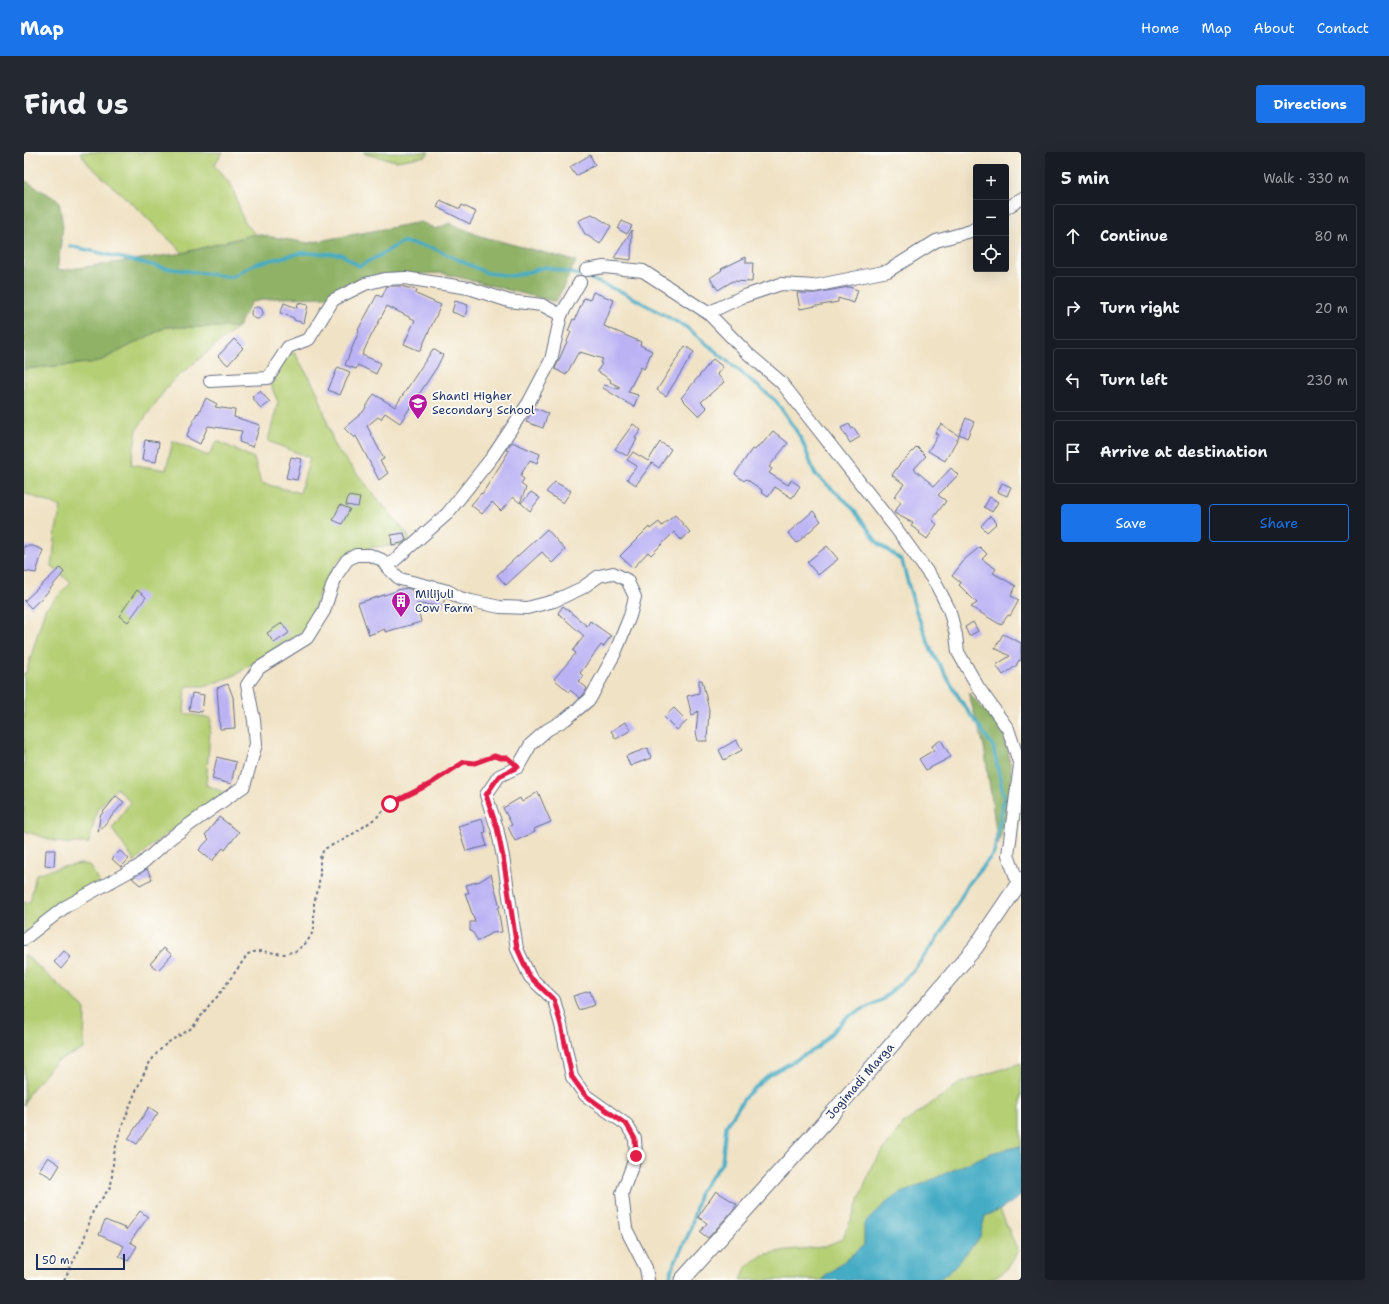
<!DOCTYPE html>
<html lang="en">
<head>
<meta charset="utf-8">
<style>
  body { margin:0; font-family:"Shantell Sans",sans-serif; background:#242831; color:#f1f3f6 }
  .controls { position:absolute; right:12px; top:12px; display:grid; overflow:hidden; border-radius:4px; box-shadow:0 4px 16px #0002 }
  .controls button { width:36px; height:36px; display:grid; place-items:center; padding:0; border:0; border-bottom:1px solid #363941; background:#171b24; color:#f1f3f6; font:20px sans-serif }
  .scale { position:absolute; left:12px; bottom:10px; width:89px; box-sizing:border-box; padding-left:4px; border:2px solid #1b2f5e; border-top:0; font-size:11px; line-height:14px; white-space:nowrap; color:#1b2f5e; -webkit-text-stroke:3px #fdfcf7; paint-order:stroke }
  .stop { position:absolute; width:12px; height:12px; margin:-9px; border:3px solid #e11d48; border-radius:50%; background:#fff }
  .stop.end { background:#e11d48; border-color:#fff; box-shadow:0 1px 4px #0008 }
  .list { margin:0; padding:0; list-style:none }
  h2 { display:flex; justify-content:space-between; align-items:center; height:52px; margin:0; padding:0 16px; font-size:17px }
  h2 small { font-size:13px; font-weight:400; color:#9ea1a6 }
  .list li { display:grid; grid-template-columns:26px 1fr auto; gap:12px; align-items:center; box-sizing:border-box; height:64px; margin:0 8px 8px; padding:0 8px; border:1px solid #363941; border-radius:4px }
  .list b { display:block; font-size:15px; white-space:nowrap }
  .list em { font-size:13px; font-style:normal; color:#9ea1a6 }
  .actions { display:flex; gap:8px; padding:12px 16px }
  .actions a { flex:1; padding:9px 0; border:1px solid #1a73e8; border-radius:4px; text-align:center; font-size:14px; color:#1a73e8 }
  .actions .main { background:#1a73e8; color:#fff }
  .icon { flex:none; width:22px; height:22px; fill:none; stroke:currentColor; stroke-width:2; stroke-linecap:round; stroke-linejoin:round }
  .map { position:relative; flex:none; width:997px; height:1128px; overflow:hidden; border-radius:4px }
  header { display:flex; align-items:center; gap:24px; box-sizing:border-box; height:56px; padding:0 20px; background:#1a73e8; color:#fff }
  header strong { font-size:19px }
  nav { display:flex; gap:22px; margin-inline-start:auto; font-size:14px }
  .intro { display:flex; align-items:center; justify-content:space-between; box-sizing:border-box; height:96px; padding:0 24px }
  h1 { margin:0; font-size:28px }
  .button { padding:10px 18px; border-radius:4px; background:#1a73e8; color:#fff; font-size:14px; font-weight:700 }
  main { display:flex; gap:24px; padding:0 24px }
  aside { flex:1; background:#171b24; border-radius:4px; box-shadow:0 4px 16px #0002 }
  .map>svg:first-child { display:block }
  .green { fill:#b5cf75; stroke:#687f6a }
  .forest { fill:#90b266; stroke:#567062 }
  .water { fill:#45acc5; stroke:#306e92 }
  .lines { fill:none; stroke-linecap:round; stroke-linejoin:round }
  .stream { stroke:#45acc5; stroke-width:3.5 }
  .building { fill:#bbb2f4 }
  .minor-casing { stroke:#666e82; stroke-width:14 }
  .major-casing { stroke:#666e82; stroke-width:17 }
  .path { stroke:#666e82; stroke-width:2; stroke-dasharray:3 3; stroke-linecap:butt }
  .minor { stroke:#fff; stroke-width:12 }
  .major { stroke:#fff; stroke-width:15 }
  .route { stroke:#e11d48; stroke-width:5 }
  .labels { text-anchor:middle; stroke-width:3.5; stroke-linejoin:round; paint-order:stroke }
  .poi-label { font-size:12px; fill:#1b2f5e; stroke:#fdfcf7; text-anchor:start }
  .street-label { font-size:12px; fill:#1b2f5e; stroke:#fdfcf7 }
</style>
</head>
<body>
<header>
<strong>Map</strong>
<nav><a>Home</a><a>Map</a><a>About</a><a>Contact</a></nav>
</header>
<div class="intro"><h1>Find us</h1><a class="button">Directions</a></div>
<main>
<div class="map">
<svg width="997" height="1128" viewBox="0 0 997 1128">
  <rect width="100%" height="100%" fill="#fdfcf7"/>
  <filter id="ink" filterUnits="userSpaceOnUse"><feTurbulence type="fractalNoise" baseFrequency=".025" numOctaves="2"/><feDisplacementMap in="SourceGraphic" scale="8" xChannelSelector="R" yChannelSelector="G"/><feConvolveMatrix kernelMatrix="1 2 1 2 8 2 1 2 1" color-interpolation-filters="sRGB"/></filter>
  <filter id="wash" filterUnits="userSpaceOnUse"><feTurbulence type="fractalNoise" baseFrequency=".012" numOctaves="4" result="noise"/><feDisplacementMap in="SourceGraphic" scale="16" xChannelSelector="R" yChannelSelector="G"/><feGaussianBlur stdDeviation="0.9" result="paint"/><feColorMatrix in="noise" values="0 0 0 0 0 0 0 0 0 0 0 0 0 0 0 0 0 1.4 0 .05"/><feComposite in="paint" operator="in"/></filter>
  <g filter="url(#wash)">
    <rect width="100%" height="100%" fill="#f0e2c5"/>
    <g class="green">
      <path d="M 56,0 L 199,0 L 190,13 L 208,34 L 220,69 L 231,82 L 159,101 L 115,58 L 64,12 Z"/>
      <path d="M 339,0 L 405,0 L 402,4 L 373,9 L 341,2 Z"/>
      <path d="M 142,175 L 214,175 L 146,231 L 113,277 L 107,312 L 142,318 L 149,289 L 184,304 L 193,289 L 230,306 L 237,331 L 276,341 L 286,306 L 244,289 L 254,250 L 242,222 L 270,200 L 294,241 L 311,295 L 383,382 L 386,388 L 382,393 L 350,395 L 326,399 L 311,412 L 295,441 L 283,476 L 211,523 L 183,534 L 162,534 L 160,561 L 187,566 L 182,633 L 202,641 L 168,662 L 128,693 L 111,710 L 88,677 L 106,650 L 93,636 L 73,658 L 65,691 L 38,691 L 0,679 L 0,521 L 2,521 L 21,457 L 47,431 L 28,415 L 32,378 L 37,355 L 0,341 L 0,217 L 74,210 Z"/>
      <path d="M 58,712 L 66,713 L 75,730 L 0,781 L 0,750 L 6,750 L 12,722 L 37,715 Z"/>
      <path d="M 0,802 L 61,857 L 60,897 L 31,910 L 4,942 L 0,953 Z"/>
      <path d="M 997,911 L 997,994 L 967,1001 L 867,1046 L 841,1072 L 840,1093 L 797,1128 L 717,1128 L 722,1115 L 739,1103 L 763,1098 L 799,1095 L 818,1087 L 830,1062 L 848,1013 L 880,971 L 936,931 Z"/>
      <path d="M 976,1058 L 994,1099 L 983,1117 L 966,1128 L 914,1128 L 926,1119 L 955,1087 L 961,1064 Z"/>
    </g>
    <g class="forest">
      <path d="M 0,28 L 35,49 L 39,75 L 33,119 L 159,101 L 231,82 L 284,91 L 397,70 L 412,77 L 426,71 L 456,84 L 552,109 L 532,150 L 418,121 L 342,124 L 305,145 L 253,146 L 227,150 L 214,175 L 142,175 L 74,210 L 0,217 Z"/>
      <path d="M 944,540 L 981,582 L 988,625 L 982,665 L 974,693 L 960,594 Z"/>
    </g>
    <path class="water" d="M 997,994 L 997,1044 L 976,1058 L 961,1064 L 955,1087 L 926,1119 L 914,1128 L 797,1128 L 840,1093 L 840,1072 L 867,1046 L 967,1001 Z"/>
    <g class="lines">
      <path class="stream" d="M 46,94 L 141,116 L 208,125 L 230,112 L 277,101 L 317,102 L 335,114 L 355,104 L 378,90 L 409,96 L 463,121 L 489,124 L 522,115 L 559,124 L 600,141 L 662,175 L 752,249 L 777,286 L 791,322 L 827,354 L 854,391 L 878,409 L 891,456 L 908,500 L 937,549 L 969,594 L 980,645 L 970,701 L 943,734 L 919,779 L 889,819 L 859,847 L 823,865 L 793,896 L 745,923 L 722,944 L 702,974 L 698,1011 L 676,1039 L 666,1079 L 650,1112 L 646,1123 L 649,1128"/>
    </g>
    <g id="blocks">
      <g class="building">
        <path d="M 566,3 L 571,13 L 552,24 L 546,15 Z"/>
        <path d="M 416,48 L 436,57 L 438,53 L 452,60 L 446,72 L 413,55 Z"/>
        <path d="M 568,62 L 587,74 L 576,92 L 561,82 L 554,69 Z"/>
        <path d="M 598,69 L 608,74 L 603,82 L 594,77 Z"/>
        <path d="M 608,78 L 607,108 L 590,106 Z"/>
        <path d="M 722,105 L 722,111 L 729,111 L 728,130 L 709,129 L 694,138 L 686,126 L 698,118 L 697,117 Z"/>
        <path d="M 363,134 L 376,134 L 393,138 L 392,142 L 417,153 L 396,199 L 380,192 L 391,168 L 363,154 L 344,190 L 338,203 L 357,211 L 352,222 L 334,213 L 332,217 L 321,213 L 335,179 L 334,178 L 353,143 L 358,145 Z"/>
        <path d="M 825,135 L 834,138 L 830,151 L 814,146 L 814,150 L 776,157 L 773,141 L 791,141 Z"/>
        <path d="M 569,140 L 590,148 L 580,174 L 617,190 L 616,193 L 628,199 L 620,217 L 617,215 L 604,240 L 614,243 L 610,255 L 579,236 L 580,233 L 595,237 L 596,235 L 586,230 L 587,228 L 573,219 L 578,212 L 576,211 L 579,207 L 556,200 L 556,202 L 554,201 L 542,223 L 531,217 L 547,180 L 544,179 L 549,167 L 551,168 L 560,146 L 566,148 Z"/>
        <path d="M 431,149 L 444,153 L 441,165 L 428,160 Z"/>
        <path d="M 260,151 L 273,156 L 274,151 L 284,153 L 280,171 L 270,168 L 270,166 L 256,161 Z"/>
        <circle cx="233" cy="161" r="6"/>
        <path d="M 210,187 L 219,196 L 204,213 L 194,204 Z"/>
        <path d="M 661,194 L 670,200 L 642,244 L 633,238 Z"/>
        <path d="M 409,197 L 419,203 L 413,215 L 376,271 L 361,261 L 357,267 L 354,265 L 343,274 L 360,307 L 356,309 L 364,321 L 355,328 L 332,284 L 330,286 L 320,276 L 339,260 L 350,242 L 371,255 Z"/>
        <path d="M 689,207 L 699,215 L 693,222 L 700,230 L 677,250 L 683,256 L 675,264 L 657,246 Z"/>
        <path d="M 314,215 L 326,220 L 316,243 L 304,238 Z"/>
        <path d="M 236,239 L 246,250 L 237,257 L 228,245 Z"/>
        <path d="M 182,246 L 193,252 L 191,255 L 211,258 L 210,265 L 236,273 L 229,295 L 215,290 L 218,279 L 184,274 L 176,292 L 162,285 L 173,261 L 174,262 Z"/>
        <path d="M 510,256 L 524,261 L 519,276 L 502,270 Z"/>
        <path d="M 942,266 L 950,270 L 943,286 L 935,282 Z"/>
        <path d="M 609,272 L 617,278 L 611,286 L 613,287 L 603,304 L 591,297 Z"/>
        <path d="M 825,272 L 828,277 L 830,276 L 836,285 L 826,291 L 817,276 Z"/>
        <path d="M 917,272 L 935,284 L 921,309 L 904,299 L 914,283 L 911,281 Z"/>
        <path d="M 749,279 L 764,291 L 745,315 L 748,317 L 745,321 L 764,333 L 767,328 L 776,334 L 768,346 L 751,335 L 744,345 L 737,340 L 738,338 L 722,327 L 720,329 L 711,322 L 728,297 L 731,298 L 737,291 L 738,292 Z"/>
        <path d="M 121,288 L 135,290 L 132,310 L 118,308 Z"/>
        <path d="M 488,290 L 516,302 L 513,311 L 506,308 L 496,324 L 500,327 L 497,332 L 502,336 L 496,351 L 489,345 L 477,359 L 468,350 L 458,362 L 447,353 L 457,341 L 458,342 L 485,299 L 482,298 Z"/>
        <path d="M 636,290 L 647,297 L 635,316 L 628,311 L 612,333 L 603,327 L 613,314 L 603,308 L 609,300 L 624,309 Z"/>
        <path d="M 893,295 L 902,304 L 890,317 L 910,334 L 927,316 L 934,323 L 914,343 L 922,349 L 908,368 L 913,372 L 903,387 L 895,381 L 896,380 L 887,374 L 889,371 L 870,361 L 877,350 L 870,345 L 880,332 L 868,323 L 875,313 Z"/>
        <path d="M 267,305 L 278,307 L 273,328 L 262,326 Z"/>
        <path d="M 531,330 L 547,339 L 539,351 L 522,340 Z"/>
        <path d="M 978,331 L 987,335 L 983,344 L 974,340 Z"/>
        <path d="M 507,340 L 516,346 L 506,359 L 497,351 Z"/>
        <path d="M 324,344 L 336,346 L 334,355 L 322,353 Z"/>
        <path d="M 966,345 L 974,350 L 968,360 L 960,355 Z"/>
        <path d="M 316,353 L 326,357 L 318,372 L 309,368 Z"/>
        <path d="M 789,359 L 797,369 L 773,391 L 764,381 Z"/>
        <path d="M 651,363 L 666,380 L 657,388 L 650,380 L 627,403 L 624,400 L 609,416 L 596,404 L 625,375 L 626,377 L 635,370 L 638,374 Z"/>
        <path d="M 966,364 L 973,371 L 963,380 L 957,374 Z"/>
        <path d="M 523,377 L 541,398 L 528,411 L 518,400 L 482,433 L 473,423 Z"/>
        <path d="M 380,381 L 382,388 L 378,391 L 368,393 L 367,383 Z"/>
        <path d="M 0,394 L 9,394 L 19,398 L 12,421 L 0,419 Z"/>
        <path d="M 803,394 L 814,407 L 794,423 L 783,410 Z"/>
        <path d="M 956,395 L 963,402 L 958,407 L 972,417 L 969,421 L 992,434 L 987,444 L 995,448 L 986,464 L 984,463 L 977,473 L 947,455 L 953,451 L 935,433 L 937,431 L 928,424 L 942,406 Z"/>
        <path d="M 36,416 L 40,420 L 21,443 L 7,456 L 0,449 Z"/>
        <path d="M 383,436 L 388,438 L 389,442 L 413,444 L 420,446 L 420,454 L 393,452 L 397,470 L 361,480 L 361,477 L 345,483 L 334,451 L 373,439 L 373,438 Z"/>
        <path d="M 113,438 L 122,445 L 104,470 L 95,464 Z"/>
        <path d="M 539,454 L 563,474 L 566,469 L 587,484 L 579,495 L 577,493 L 556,521 L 559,524 L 554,529 L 563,536 L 560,542 L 556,546 L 546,538 L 545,540 L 530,527 L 552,501 L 549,499 L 560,484 L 534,461 Z"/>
        <path d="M 949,470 L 954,479 L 945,484 L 941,475 Z"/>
        <path d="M 258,471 L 265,481 L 250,491 L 243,481 Z"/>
        <path d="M 979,482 L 997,491 L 997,509 L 995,508 L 992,514 L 979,523 L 972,513 L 986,504 L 971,496 Z"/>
        <path d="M 675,528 L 678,528 L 685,558 L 683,589 L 674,589 L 672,580 L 674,559 L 668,564 L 663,544 L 675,541 Z"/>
        <path d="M 204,532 L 209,545 L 211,576 L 196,577 L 193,536 Z"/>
        <path d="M 168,541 L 180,543 L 178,560 L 165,558 Z"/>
        <path d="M 650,556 L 663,569 L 653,578 L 640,565 Z"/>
        <path d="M 601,570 L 607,578 L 592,587 L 587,579 Z"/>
        <path d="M 712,588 L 718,598 L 700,608 L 695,598 Z"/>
        <path d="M 917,588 L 927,605 L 902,618 L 895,607 L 910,598 L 908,594 Z"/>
        <path d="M 624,596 L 627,606 L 606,614 L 602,604 Z"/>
        <path d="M 193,605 L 212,610 L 207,632 L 188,627 Z"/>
        <path d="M 514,640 L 527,670 L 510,677 L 511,680 L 491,689 L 484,675 L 488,673 L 479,656 L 496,646 L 498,650 Z"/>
        <path d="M 92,644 L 100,650 L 74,680 L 76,664 Z"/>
        <path d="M 195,665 L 215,680 L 201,698 L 199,696 L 188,709 L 175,698 L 185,687 L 181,683 Z"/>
        <path d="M 458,667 L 462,680 L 459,681 L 463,694 L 442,699 L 434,674 Z"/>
        <path d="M 22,698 L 31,698 L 30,714 L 21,713 Z"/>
        <path d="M 96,699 L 105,707 L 97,715 L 88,707 Z"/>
        <path d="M 123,717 L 128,727 L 116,733 L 108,726 Z"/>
        <path d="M 467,722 L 476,755 L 474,756 L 478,780 L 468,781 L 454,789 L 448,779 L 446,779 L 446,770 L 451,770 L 441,741 L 445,741 L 442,733 L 456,729 Z"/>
        <path d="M 140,796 L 148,803 L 134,818 L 126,812 Z"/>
        <path d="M 40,799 L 47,805 L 37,817 L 30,810 Z"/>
        <path d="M 566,839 L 571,853 L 554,858 L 549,844 Z"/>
        <path d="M 125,955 L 134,961 L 113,992 L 104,987 Z"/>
        <path d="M 24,1005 L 36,1013 L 28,1026 L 15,1018 Z"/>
        <path d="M 692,1039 L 713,1052 L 709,1058 L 684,1086 L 676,1080 L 683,1071 L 674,1065 Z"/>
        <path d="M 116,1059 L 124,1065 L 106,1090 L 113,1094 L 104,1109 L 95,1104 L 100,1094 L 75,1083 L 81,1068 L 103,1077 L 102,1078 Z"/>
      </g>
    </g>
  </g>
  <g filter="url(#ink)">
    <use href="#blocks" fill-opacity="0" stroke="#666e82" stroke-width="1"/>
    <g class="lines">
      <defs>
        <g id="minor">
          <path d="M 982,56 L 997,47"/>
          <path d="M 562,118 L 580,115 L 619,119 L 684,161 L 722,200 L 757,230 L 874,379 L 912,432 L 925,457 L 932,483 L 934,500 L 954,535 L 984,577 L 996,613 L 984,703 L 994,731"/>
          <path d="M 684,161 L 718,145 L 757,132 L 790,134 L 864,119 L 912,89 L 947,79 L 952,76"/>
          <path d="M 186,229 L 244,226 L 264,195 L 285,187 L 309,148 L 341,132 L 361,127 L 381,126 L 445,136 L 485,149 L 518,153 L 537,163 L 556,130"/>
          <path d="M 363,415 L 423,362 L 469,304 L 505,250 L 527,208 L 537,163"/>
          <path d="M 0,787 L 41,755 L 115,714 L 148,685 L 220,634 L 232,592 L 230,568 L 223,533 L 235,516 L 283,486 L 300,459 L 308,434 L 314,421 L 323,408 L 332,403 L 346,403 L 358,408 L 363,415 L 376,427 L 424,439 L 436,446 L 447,449 L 476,455 L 503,456 L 530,449 L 558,436 L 575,424 L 589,421 L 603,428 L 611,445 L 606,464 L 591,501 L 566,547 L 542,567 L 523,578 L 507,592 L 494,615 L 475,624 L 462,643 L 473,676 L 479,705 L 493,797 L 506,825 L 530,848 L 537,873 L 548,925 L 561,943 L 603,973 L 611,987 L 612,1004 L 598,1041 L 602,1077 L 622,1116 L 624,1128"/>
        </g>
        <path id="major" d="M 658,1128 L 808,962 L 951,796 L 997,728"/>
      </defs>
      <use href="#minor" class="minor-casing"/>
      <use href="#major" class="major-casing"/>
      <path class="path" d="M 40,1128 L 59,1090 L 69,1059 L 87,1034 L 90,1002 L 95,982 L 111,941 L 124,913 L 133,901 L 143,891 L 168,876 L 186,852 L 194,844 L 224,802 L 229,800 L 237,799 L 260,802 L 272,799 L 283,790 L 290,778 L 290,751 L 294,738 L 296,722 L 296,706 L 300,697 L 321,687 L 335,678 L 353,665 L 366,652 L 379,645 L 406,632 L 440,610 L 451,611 L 470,604 L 477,606 L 484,606"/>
      <use href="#minor" class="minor"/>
      <use href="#major" class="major"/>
    </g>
  </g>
  <g class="lines" filter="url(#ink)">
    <path class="route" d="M 366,652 L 406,632 L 440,610 L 451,611 L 470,604 L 477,606 L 484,606 L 494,615 L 475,624 L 462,643 L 473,676 L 479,705 L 493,796 L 506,825 L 530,848 L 537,873 L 548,925 L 561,943 L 603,973 L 611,987 L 612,1004"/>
  </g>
  <defs>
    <symbol id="school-pin" viewBox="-11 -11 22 30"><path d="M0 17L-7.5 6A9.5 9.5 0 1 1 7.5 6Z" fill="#b5179e" stroke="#fdfcf7"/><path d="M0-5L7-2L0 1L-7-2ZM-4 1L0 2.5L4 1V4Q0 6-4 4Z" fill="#fff"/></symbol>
    <symbol id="building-pin" viewBox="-11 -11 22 30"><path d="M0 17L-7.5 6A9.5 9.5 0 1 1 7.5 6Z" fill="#b5179e" stroke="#fdfcf7"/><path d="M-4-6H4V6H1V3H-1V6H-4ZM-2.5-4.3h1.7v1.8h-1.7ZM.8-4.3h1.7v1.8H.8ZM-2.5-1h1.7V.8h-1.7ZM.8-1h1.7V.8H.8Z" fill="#fff"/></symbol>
  </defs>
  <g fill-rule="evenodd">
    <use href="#school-pin" x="383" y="240" width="22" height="30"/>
    <use href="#building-pin" x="366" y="438" width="22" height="30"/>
  </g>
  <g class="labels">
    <g class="poi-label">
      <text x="408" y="248">Shanti Higher<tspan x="408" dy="14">Secondary School</tspan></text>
      <text x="391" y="446">Milijuli<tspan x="391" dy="14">Cow Farm</tspan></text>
    </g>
    <g class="street-label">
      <text transform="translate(836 929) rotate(-49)" y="4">Jogimadi Marga</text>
    </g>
  </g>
</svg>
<div class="controls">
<button>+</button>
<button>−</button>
<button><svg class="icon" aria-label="locate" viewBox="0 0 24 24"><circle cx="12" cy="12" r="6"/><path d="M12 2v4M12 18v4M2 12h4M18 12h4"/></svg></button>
</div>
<div class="scale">50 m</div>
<div class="stop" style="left:366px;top:652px"></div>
<div class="stop end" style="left:612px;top:1004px"></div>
</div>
<aside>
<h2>5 min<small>Walk · 330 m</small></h2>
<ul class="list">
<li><svg class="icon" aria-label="ahead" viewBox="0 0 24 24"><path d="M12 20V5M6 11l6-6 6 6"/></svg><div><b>Continue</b></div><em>80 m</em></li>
<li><svg class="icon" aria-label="right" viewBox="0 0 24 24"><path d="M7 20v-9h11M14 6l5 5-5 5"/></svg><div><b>Turn right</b></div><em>20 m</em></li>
<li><svg class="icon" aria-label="left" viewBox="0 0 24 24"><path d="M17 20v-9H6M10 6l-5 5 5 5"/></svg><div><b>Turn left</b></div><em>230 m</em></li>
<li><svg class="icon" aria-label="arrive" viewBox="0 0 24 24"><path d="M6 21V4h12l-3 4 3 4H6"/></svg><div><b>Arrive at destination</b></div></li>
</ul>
<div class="actions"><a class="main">Save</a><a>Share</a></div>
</aside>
</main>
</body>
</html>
